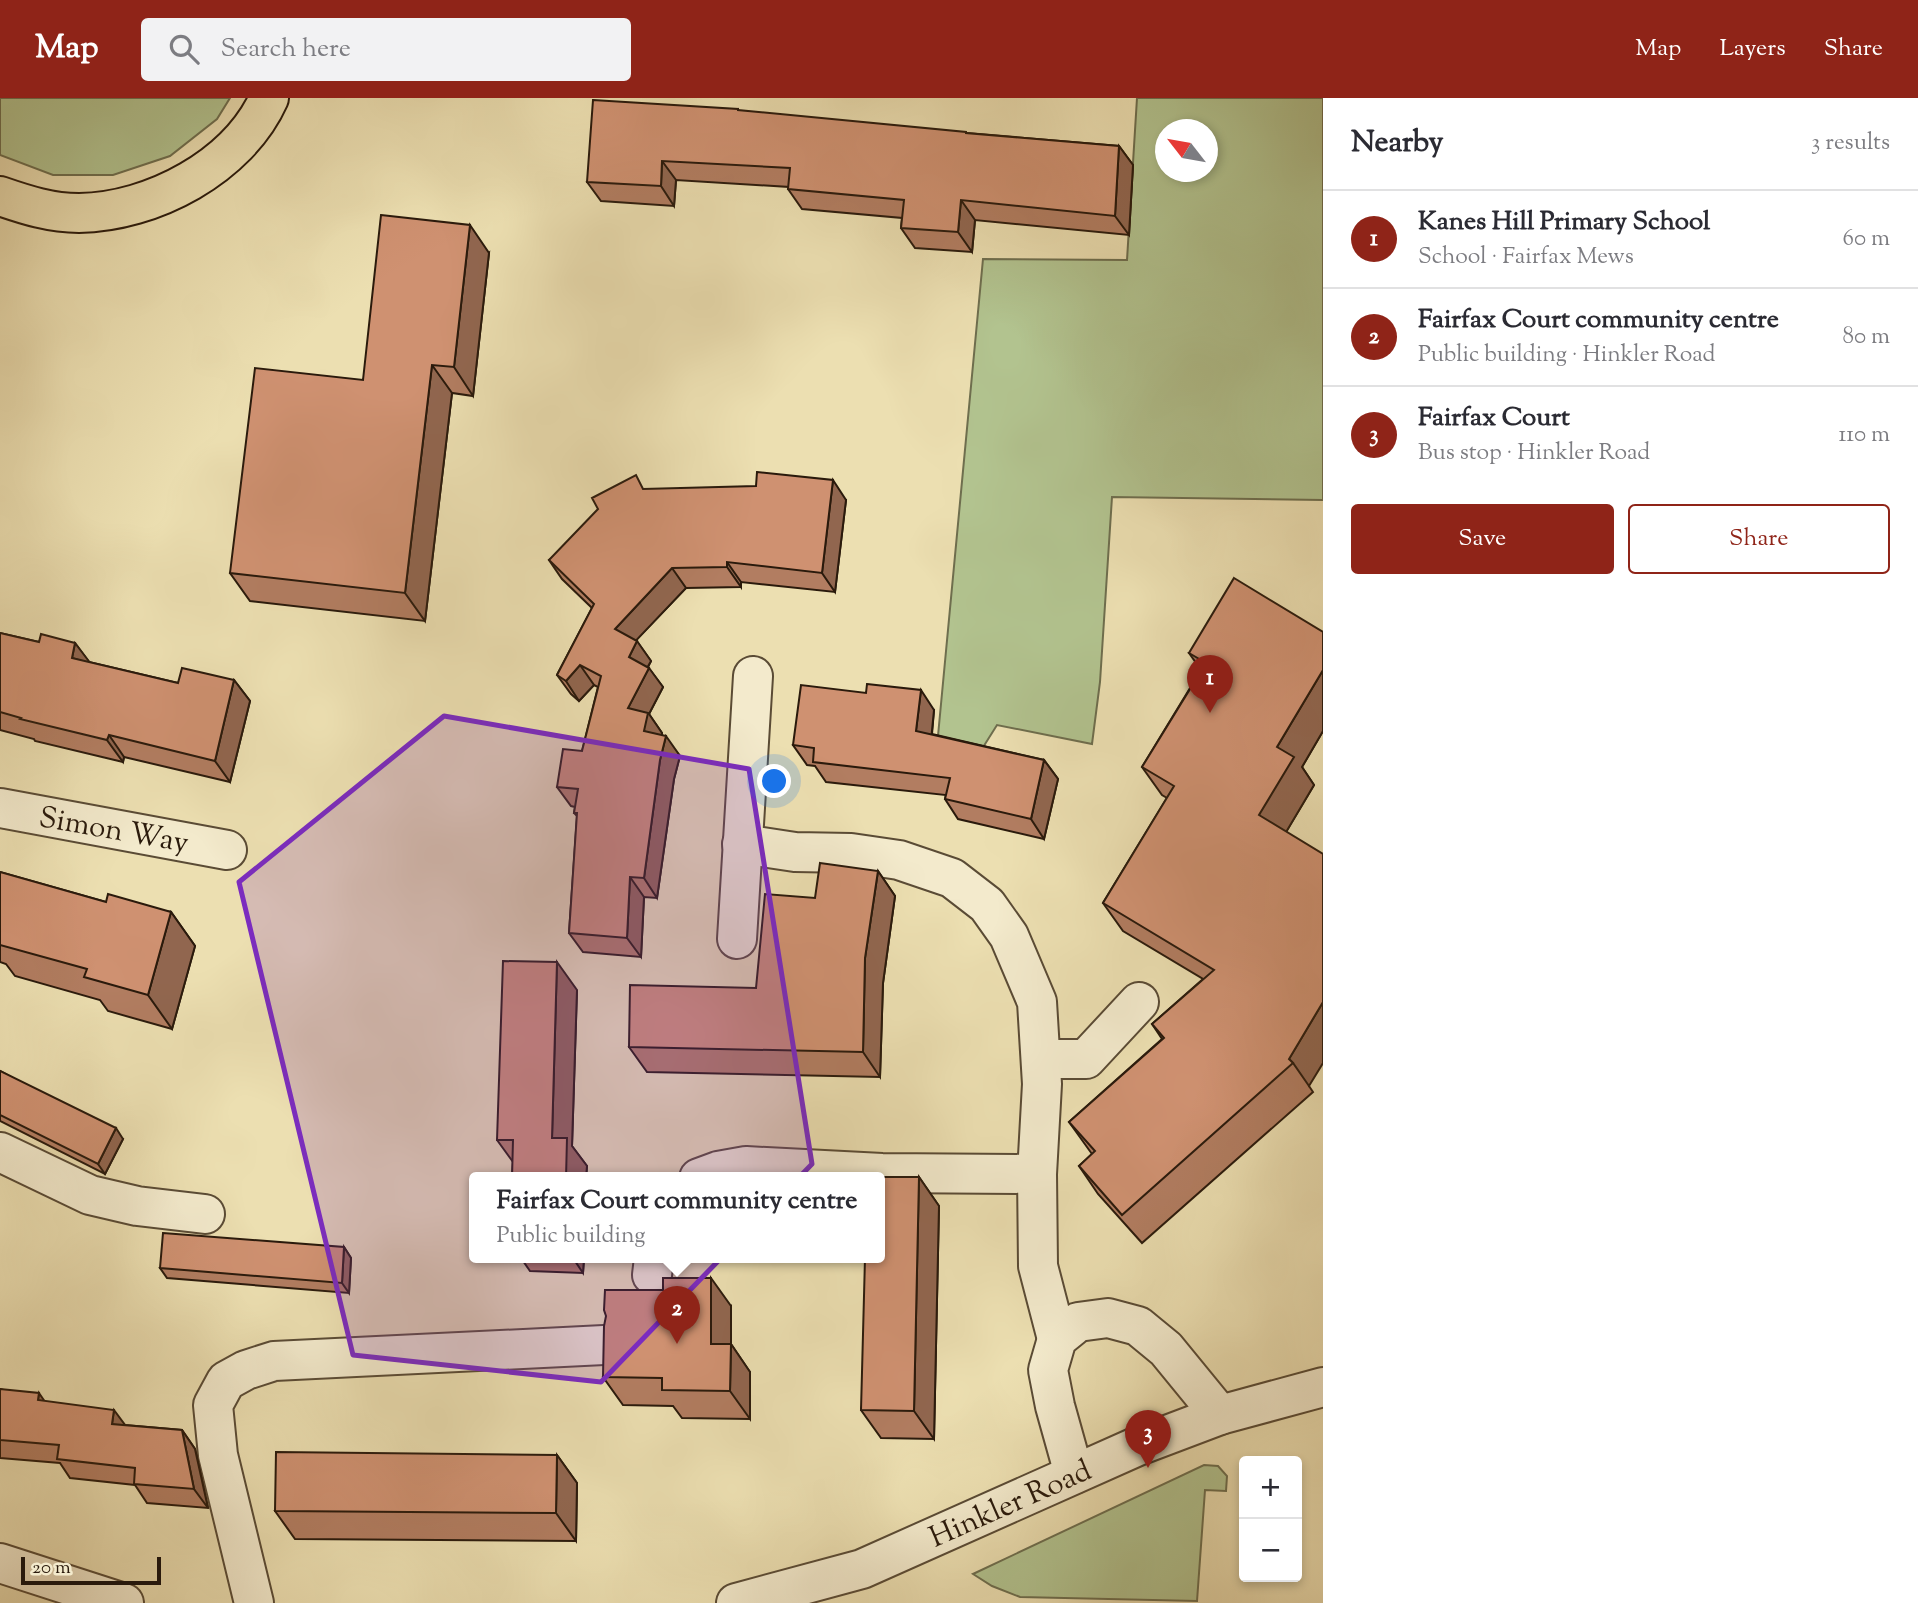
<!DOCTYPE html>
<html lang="en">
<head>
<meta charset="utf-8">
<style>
  body { margin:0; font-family:"Sorts Mill Goudy",serif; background:#f2f2f3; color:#2b2b33 }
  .controls { position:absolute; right:21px; bottom:21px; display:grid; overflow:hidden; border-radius:7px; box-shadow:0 4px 10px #0003 }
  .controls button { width:63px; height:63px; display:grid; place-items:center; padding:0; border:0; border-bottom:2px solid #e1e1e2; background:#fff; color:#2b2b33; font:35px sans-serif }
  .compass { position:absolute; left:1155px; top:21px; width:63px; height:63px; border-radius:50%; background:#fff; box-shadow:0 4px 10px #0003; rotate:301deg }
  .scale { position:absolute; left:21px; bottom:18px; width:140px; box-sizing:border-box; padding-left:7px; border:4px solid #2a1a0c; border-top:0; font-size:19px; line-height:24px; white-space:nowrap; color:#2a1a0c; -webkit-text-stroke:5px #f3eacc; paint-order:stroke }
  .you { position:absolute; left:775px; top:684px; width:24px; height:24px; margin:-18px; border:5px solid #fff; border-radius:50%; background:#1a73e8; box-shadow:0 0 0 10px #1a73e833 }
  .badge { display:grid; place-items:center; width:46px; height:46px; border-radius:50%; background:#8f2418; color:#fff; font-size:23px; font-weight:700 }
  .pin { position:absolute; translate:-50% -58px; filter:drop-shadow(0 2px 4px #0008) }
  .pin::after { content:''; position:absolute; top:37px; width:24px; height:21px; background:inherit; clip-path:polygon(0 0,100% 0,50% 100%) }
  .popup { position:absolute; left:469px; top:1074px; width:416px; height:91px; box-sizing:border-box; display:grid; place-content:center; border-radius:7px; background:#fff; filter:drop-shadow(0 2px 5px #0005); font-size:23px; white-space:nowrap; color:#7c7c81 }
  .popup b { font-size:26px; color:#2b2b33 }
  .popup::after { content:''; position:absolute; left:50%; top:100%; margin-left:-14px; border:14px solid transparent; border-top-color:#fff }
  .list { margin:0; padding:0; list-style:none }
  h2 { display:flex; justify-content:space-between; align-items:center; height:91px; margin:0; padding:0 28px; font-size:30px }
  h2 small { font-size:23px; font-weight:400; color:#7c7c81 }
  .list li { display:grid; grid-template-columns:46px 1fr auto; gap:21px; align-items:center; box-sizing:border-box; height:98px; padding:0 28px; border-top:2px solid #e1e1e2 }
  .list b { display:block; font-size:26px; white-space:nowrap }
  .list p { margin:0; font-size:23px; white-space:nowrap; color:#7c7c81 }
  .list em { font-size:23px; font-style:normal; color:#7c7c81 }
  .actions { display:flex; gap:14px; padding:21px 28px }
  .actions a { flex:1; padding:16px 0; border:2px solid #8f2418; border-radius:7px; text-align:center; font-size:24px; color:#8f2418 }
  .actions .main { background:#8f2418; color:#fff }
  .icon { flex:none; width:38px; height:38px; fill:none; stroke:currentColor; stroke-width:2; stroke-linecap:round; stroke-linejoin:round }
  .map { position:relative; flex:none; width:1323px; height:1505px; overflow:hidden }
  header { display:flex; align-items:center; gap:42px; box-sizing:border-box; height:98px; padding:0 35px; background:#8f2418; color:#fff }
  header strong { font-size:33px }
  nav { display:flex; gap:38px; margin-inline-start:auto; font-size:24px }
  .search { width:490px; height:63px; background:#f2f2f3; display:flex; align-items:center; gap:18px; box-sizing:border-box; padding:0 24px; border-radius:7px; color:#7c7c81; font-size:26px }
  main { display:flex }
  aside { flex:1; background:#fff }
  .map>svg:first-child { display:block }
  .green { fill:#b2c38f; stroke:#6e6e4e; stroke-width:2; fill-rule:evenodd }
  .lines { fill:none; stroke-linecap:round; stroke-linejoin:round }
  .minor-casing { stroke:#5a4b35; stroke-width:42 }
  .major-casing { stroke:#2a1a0c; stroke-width:42 }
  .minor { stroke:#f3eacc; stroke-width:38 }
  .major { stroke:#ecdfb1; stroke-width:38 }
  .wall { fill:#b27d61; stroke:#2a1a0c; stroke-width:2 }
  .shaded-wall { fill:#91664f; stroke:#2a1a0c; stroke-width:2 }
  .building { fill:#cf9171; stroke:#2a1a0c; stroke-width:2 }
  .marked { fill:#7b2cbf; fill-opacity:0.2; stroke:#7b2cbf; stroke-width:5; stroke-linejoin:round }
  .labels { text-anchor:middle; stroke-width:5; stroke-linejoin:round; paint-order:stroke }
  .street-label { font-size:30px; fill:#2a1a0c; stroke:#f3eacc }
</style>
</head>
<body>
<header>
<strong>Map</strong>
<div class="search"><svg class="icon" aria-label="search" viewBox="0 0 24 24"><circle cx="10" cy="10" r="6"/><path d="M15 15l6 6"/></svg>Search here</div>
<nav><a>Map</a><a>Layers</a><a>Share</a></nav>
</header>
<main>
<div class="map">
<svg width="1323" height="1505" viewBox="0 0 1323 1505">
  <rect width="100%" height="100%" fill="#ecdfb1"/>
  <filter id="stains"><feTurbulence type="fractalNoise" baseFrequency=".00286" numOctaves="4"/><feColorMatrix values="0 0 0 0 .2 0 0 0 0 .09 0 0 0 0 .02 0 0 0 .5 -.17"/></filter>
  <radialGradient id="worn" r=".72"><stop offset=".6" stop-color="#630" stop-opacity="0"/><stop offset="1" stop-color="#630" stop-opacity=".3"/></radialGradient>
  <g class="green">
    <path d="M 0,0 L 230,0 L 217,21 L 170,58 L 113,77 L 53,77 L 0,57 Z"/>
    <path d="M 1137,0 L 1323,0 L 1323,402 L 1112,399 L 1100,584 L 1092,646 L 997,627 L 980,654 L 936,659 L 983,161 L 1127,162 ZM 1166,32 L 1208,32 L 1208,74 L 1166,74 Z"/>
    <path d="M 1204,1367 L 1218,1368 L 1227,1378 L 1226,1393 L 1205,1392 L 1197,1503 L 1020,1499 L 992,1488 L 973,1476 Z"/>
  </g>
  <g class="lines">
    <defs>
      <g id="minor">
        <path d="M 0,710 L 227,752"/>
        <path d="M 742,746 L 795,754 L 851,755 L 899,762 L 952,780 L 987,807 L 1009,838 L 1037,904 L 1042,986 L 1037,1076 L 1038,1168 L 1057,1241"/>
        <path d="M 737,841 L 753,578"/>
        <path d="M 1041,961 L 1086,961 L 1139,904"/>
        <path d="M 0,1054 L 90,1097 L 137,1108 L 205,1116"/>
        <path d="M 699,1080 L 718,1073 L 746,1068 L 882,1075 L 1037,1076"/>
        <path d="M 652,1177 L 654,1160"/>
        <path d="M 1074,1376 L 1055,1308 L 1048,1272 L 1057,1241 L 1078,1224 L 1108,1220 L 1138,1228 L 1166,1251 L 1220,1317"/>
        <path d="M 0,1465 L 124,1505"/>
        <path d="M 254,1505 L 218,1357 L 213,1307 L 226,1283 L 246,1272 L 274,1263 L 604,1247"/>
        <path d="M 736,1505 L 862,1471 L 1138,1348 L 1220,1317 L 1323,1289"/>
      </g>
      <path id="major" d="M 0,98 C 26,107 51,115 79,115 C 152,114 238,69 269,0"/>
    </defs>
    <use href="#minor" class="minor-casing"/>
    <use href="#major" class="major-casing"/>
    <use href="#minor" class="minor"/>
    <use href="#major" class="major"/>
  </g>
  <g class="wall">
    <path d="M 738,11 L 739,13 L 967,35 L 1119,48 L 1133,67 L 1129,137 L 975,122 L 972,154 L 915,150 L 901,130 L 902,120 L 802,111 L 788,91 L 789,89 L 676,82 L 674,108 L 601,103 L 587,84 Z"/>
    <path d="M 489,155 L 473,298 L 452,295 L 425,523 L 250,503 L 230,475 L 363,282 Z"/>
    <path d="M 646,391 L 846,402 L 835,494 L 741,484 L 741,489 L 686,490 L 636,542 L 651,563 L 648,569 L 663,589 L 649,616 L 662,635 L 662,637 L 680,658 L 674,681 L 657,800 L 644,799 L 641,859 L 583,854 L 569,835 L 577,718 L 574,715 L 575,709 L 571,708 L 557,689 L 582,653 L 598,589 L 594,587 L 579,603 L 571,596 L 557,577 L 592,510 L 562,481 L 549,462 Z"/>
    <path d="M 1323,534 L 1323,633 L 1302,669 L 1314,687 L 1286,734 L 1309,988 L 1313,994 L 1142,1145 L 1098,1096 L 1079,1068 L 1092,1056 L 1069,1024 L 1162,941 L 1152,926 L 1203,881 L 1123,833 L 1103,805 L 1167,700 L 1162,697 L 1142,669 L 1201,572 L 1189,555 Z"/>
    <path d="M 0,535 L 39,544 L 75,545 L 89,564 L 178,585 L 234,582 L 250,603 L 230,684 L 124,659 L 123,664 L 35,643 L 34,641 L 0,632 Z"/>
    <path d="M 934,612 L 932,636 L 1044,662 L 1058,681 L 1044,741 L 958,721 L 945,701 L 946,697 L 826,684 L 815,668 L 807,667 L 793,647 Z"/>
    <path d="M 878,773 L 895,798 L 883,885 L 880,979 L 647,974 L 629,949 L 756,890 L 815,800 Z"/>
    <path d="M 0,774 L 106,804 L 171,814 L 195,848 L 172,931 L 108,913 L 100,902 L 15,878 L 6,866 L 0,864 Z"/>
    <path d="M 577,892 L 572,1048 L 587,1068 L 586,1080 L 512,1080 L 513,1064 L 497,1042 Z"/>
    <path d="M 0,973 L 123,1041 L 105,1076 L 0,1023 Z"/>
    <path d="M 919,1079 L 939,1108 L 934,1341 L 881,1340 L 861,1312 Z"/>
    <path d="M 344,1149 L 351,1160 L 349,1195 L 167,1180 L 160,1170 Z"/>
    <path d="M 521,1160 L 584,1160 L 583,1175 L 530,1173 Z"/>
    <path d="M 731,1208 L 731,1246 L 750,1274 L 750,1321 L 682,1320 L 673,1308 L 623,1307 L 603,1279 Z"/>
    <path d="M 0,1291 L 125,1327 L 182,1332 L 195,1351 L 208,1410 L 147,1405 L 135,1387 L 70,1380 L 60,1365 L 0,1360 Z"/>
    <path d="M 557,1357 L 577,1385 L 576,1443 L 295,1441 L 275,1413 Z"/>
  </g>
  <g class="shaded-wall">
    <path d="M 1119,48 L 1133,67 L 1129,137 L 1115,118 Z"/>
    <path d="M 662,63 L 676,82 L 674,108 L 661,88 Z"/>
    <path d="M 961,102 L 975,122 L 972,154 L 958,134 Z"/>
    <path d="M 470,127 L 489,155 L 473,298 L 454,269 Z"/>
    <path d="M 432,267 L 452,295 L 425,523 L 405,495 Z"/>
    <path d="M 833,382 L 846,402 L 835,494 L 822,475 Z"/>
    <path d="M 727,464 L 741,484 L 741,489 L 727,469 Z"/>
    <path d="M 672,470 L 686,490 L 628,551 L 615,531 Z"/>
    <path d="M 637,543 L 651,563 L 642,579 L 629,559 Z"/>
    <path d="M 75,545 L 91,566 L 72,560 Z"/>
    <path d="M 580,567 L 594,587 L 579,603 L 566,583 Z"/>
    <path d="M 649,570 L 663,589 L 649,616 L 662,635 L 658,652 L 628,610 Z"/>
    <path d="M 1323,572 L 1323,633 L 1302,669 L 1314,687 L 1279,746 L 1259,717 L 1277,649 Z"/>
    <path d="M 234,582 L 250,603 L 230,684 L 215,663 Z"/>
    <path d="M 921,592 L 934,612 L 930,653 L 916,633 Z"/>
    <path d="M 109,637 L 124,659 L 123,664 L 107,642 Z"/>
    <path d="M 666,638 L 680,658 L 674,681 L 657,800 L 644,780 L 660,662 Z"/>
    <path d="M 1044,662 L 1058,681 L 1044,741 L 1031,721 Z"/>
    <path d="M 878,773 L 895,798 L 883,885 L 880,979 L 863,954 L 865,860 Z"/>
    <path d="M 630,779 L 644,799 L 641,859 L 627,840 Z"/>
    <path d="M 171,814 L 195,848 L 172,931 L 148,897 Z"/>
    <path d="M 557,864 L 577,892 L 572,1048 L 587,1068 L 586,1080 L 566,1080 L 552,1040 Z"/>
    <path d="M 1323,904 L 1323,965 L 1309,988 L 1293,965 L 1289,961 Z"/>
    <path d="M 116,1030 L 123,1041 L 105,1076 L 98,1066 Z"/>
    <path d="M 919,1079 L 939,1108 L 934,1341 L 914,1313 Z"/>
    <path d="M 344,1149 L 351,1160 L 349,1195 L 342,1185 Z"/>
    <path d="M 573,1160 L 584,1160 L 583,1175 Z"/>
    <path d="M 711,1180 L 731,1208 L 731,1274 L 711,1246 Z"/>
    <path d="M 731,1246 L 750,1274 L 750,1321 L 730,1293 Z"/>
    <path d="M 39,1295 L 52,1314 L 38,1302 Z"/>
    <path d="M 114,1312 L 128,1331 L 112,1326 Z"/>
    <path d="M 182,1332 L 195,1351 L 208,1410 L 194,1391 Z"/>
    <path d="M 557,1357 L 577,1385 L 576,1443 L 556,1415 Z"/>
  </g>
  <g class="building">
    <path d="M 593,2 L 738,11 L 738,12 L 966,34 L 966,35 L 1119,48 L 1115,118 L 961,102 L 958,134 L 901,130 L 904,102 L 788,91 L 790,70 L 662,63 L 661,88 L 587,84 Z"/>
    <path d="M 381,117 L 470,127 L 454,269 L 432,267 L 405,495 L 230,475 L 255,270 L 363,282 Z"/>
    <path d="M 757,374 L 833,382 L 822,475 L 727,464 L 727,469 L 672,470 L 615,531 L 637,543 L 629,559 L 649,570 L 628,610 L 648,615 L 644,633 L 666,638 L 660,662 L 644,780 L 630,779 L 627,840 L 569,835 L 577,715 L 574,715 L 578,691 L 557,689 L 563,651 L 582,653 L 601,578 L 580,567 L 566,583 L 557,577 L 594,506 L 549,462 L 598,411 L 592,400 L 636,377 L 643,391 L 756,388 Z"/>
    <path d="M 1234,480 L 1323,534 L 1323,572 L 1277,649 L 1294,659 L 1259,717 L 1323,756 L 1323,904 L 1289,961 L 1293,965 L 1122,1117 L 1079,1068 L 1095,1053 L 1069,1024 L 1164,940 L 1152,926 L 1214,872 L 1103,805 L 1174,688 L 1142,669 L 1206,565 L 1189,555 Z"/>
    <path d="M 0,535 L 39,544 L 41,536 L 75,545 L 72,560 L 178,585 L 182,570 L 234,582 L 215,663 L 109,637 L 107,642 L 20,621 L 21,620 L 0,614 Z"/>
    <path d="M 867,586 L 921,592 L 916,633 L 1044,662 L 1031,721 L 945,701 L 950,680 L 813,664 L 814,650 L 793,647 L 801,587 L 866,595 Z"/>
    <path d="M 820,765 L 878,773 L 865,860 L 863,954 L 629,949 L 630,887 L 756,890 L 765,796 L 815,800 Z"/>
    <path d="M 0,774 L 106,804 L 108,796 L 171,814 L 148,897 L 84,879 L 87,871 L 0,847 Z"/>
    <path d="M 503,863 L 557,864 L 552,1040 L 567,1040 L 566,1080 L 512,1080 L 513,1042 L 497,1042 Z"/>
    <path d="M 0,973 L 116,1030 L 98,1066 L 0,1017 Z"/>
    <path d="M 867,1079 L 919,1079 L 914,1313 L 861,1312 L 865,1160 L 880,1160 L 880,1080 L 866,1080 Z"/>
    <path d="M 163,1135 L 344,1149 L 342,1185 L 160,1170 Z"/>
    <path d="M 663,1180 L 711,1180 L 711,1246 L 731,1246 L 730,1293 L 662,1292 L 662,1280 L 603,1279 L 604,1228 L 606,1218 L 604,1212 L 605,1192 L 663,1192 Z"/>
    <path d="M 0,1291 L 39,1295 L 38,1302 L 114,1312 L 112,1326 L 182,1332 L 194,1391 L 134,1386 L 135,1370 L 57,1361 L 59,1347 L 0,1342 Z"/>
    <path d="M 276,1354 L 557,1357 L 556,1415 L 275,1413 Z"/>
  </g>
  <path class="marked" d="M 444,618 L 749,671 L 812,1066 L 601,1284 L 353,1257 L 239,784 Z"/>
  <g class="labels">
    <g class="street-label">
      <text transform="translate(114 731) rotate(10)" y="10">Simon Way</text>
      <text transform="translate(1010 1405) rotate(-24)" y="10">Hinkler Road</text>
    </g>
  </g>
  <rect width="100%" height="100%" filter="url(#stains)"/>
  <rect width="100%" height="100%" fill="url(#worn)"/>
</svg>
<div class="controls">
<button>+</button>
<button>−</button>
</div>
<svg class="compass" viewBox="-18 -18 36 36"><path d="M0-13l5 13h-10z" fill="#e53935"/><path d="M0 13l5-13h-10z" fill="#7c7c81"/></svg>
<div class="scale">20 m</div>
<div class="you"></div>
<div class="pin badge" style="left:1210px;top:615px">1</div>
<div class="pin badge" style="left:677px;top:1246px">2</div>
<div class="popup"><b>Fairfax Court community centre</b>Public building</div>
<div class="pin badge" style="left:1148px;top:1370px">3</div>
</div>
<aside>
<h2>Nearby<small>3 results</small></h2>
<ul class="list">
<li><span class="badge">1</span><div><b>Kanes Hill Primary School</b><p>School · Fairfax Mews</p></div><em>60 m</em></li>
<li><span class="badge">2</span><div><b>Fairfax Court community centre</b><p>Public building · Hinkler Road</p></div><em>80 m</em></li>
<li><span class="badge">3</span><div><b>Fairfax Court</b><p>Bus stop · Hinkler Road</p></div><em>110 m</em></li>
</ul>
<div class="actions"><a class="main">Save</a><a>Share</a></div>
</aside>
</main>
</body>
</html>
